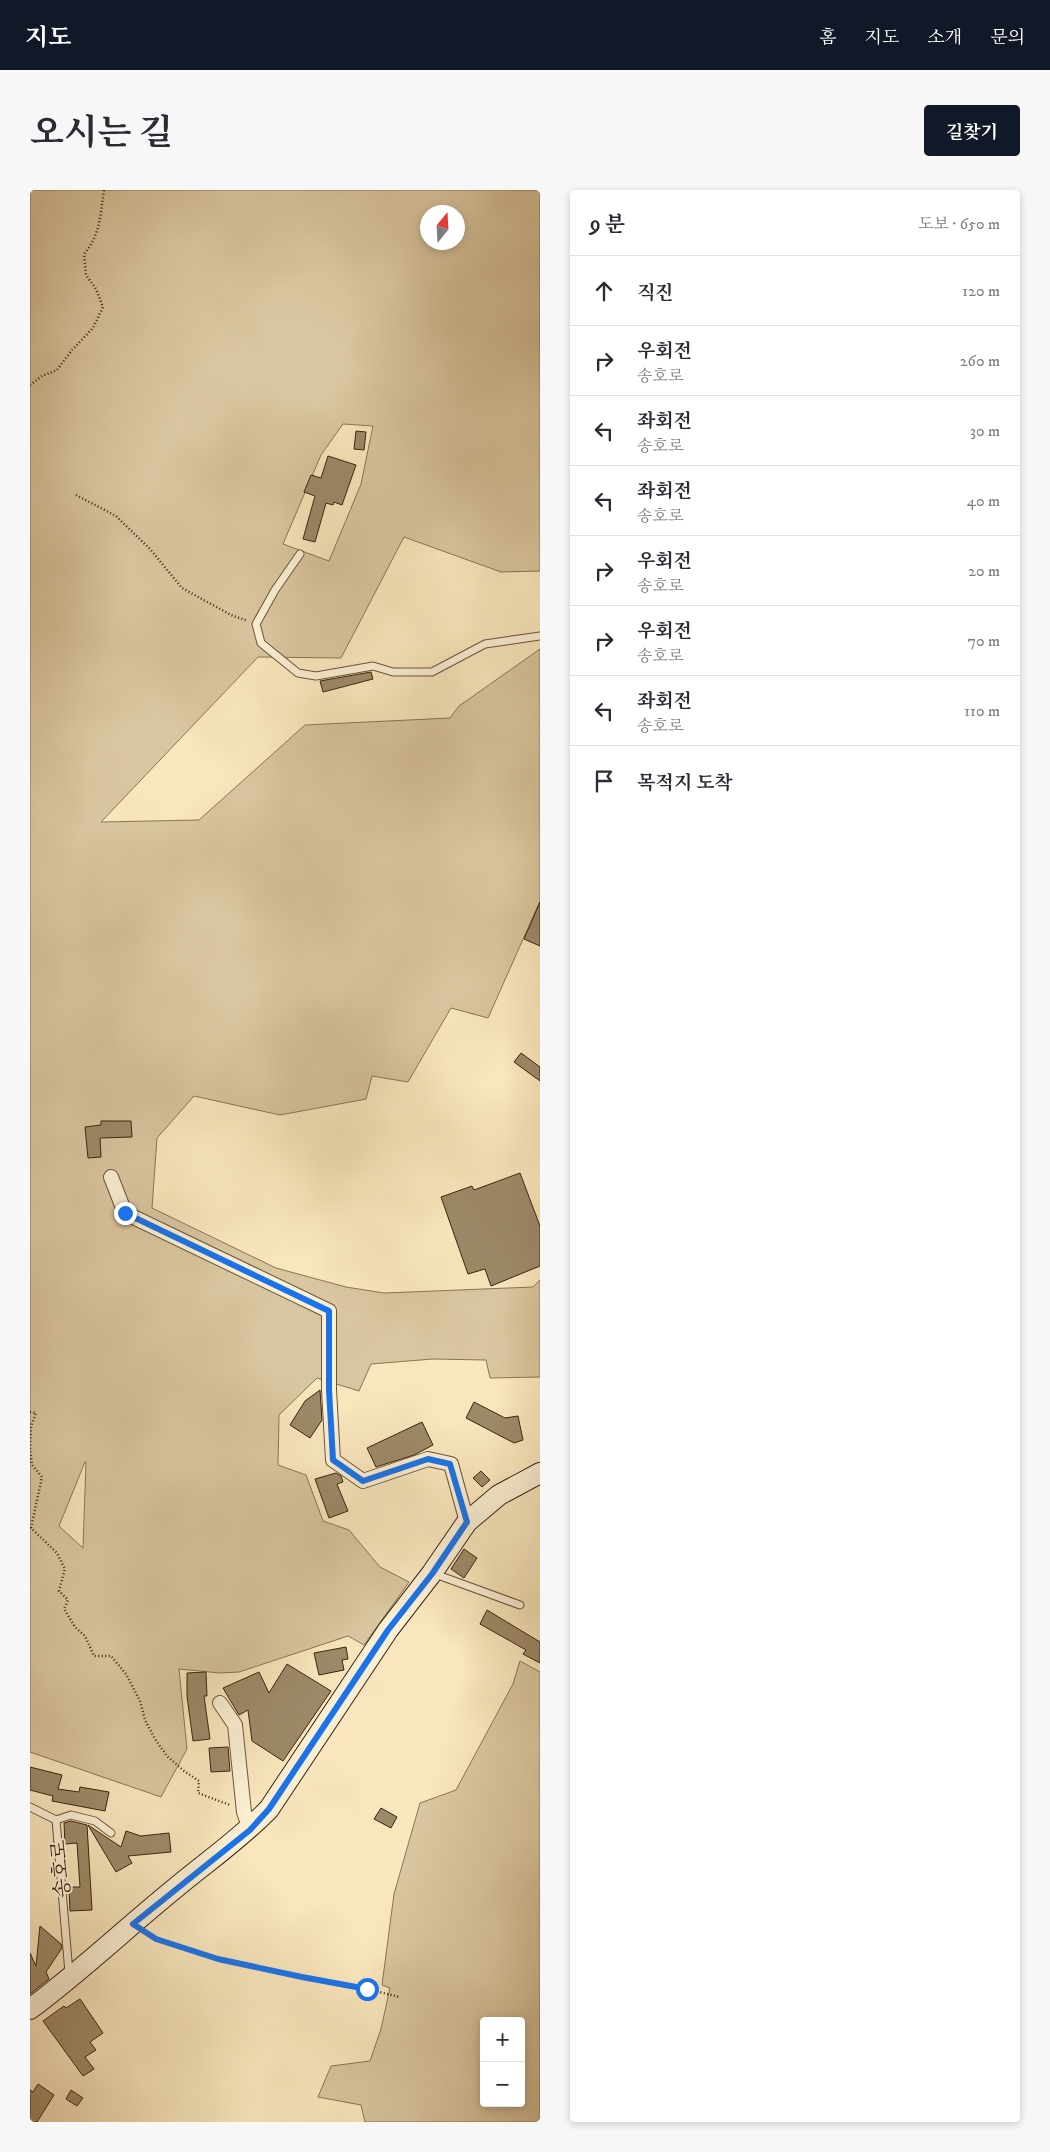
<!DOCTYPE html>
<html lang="ko">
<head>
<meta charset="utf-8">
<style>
  body { margin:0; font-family:"IM FELL DW Pica","Noto Serif KR",serif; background:#f7f7f7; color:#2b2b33 }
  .controls { position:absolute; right:15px; bottom:15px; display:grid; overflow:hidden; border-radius:5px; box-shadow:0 2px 8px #0003 }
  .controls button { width:45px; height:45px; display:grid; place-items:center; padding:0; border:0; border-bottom:1px solid #e1e1e2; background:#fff; color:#2b2b33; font:25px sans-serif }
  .compass { position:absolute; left:390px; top:15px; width:45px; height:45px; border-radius:50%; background:#fff; box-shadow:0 2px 8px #0003; rotate:18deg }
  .stop { position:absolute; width:15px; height:15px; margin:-11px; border:4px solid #1a73e8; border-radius:50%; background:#fff }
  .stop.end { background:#1a73e8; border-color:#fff; box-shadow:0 1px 5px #0008 }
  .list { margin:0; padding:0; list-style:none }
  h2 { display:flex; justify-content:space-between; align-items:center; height:65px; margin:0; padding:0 20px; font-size:21px }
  h2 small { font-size:16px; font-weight:400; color:#7c7c81 }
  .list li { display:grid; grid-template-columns:32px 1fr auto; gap:15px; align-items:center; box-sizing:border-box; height:70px; padding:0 20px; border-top:1px solid #e1e1e2 }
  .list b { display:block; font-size:19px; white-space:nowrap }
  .list p { margin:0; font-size:16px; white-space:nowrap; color:#7c7c81 }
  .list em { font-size:16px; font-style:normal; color:#7c7c81 }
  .icon { flex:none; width:28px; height:28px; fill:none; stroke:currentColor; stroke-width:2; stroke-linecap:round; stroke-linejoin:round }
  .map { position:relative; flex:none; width:510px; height:1932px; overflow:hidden; border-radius:5px }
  header { display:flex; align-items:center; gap:30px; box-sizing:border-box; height:70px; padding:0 25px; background:#111827; color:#fff }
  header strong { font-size:24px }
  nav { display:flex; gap:28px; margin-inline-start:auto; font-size:18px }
  .intro { display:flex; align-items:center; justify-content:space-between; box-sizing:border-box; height:120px; padding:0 30px }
  h1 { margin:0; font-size:35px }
  .button { padding:12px 22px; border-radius:5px; background:#111827; color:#fff; font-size:18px; font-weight:700 }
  main { display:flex; gap:30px; padding:0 30px }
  aside { flex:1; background:#fff; border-radius:5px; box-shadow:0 2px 8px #0003 }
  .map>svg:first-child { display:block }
  .green { fill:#d9c59f; stroke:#8a7456; fill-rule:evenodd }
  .building { fill:#9d8968; stroke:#3a240c }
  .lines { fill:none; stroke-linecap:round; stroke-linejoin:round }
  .service-casing { stroke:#6a5438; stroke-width:9 }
  .minor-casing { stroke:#6a5438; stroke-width:16 }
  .secondary-casing { stroke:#3a240c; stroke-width:22 }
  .path { stroke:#3a240c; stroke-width:2.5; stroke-dasharray:1 2.5; stroke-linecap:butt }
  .service { stroke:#fbefd4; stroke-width:7 }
  .minor { stroke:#fbefd4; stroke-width:14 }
  .secondary { stroke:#fbefd4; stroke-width:20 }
  .route { stroke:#1a73e8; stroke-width:6 }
  .labels { text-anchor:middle; stroke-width:4; stroke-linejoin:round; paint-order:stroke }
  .street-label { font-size:20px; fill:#3a240c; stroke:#fbefd4 }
</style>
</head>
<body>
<header>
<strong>지도</strong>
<nav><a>홈</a><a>지도</a><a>소개</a><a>문의</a></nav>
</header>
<div class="intro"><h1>오시는 길</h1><a class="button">길찾기</a></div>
<main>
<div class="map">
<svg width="510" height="1932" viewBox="0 0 510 1932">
  <rect width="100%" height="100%" fill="#f9e6bd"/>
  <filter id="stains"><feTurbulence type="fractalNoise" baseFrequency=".004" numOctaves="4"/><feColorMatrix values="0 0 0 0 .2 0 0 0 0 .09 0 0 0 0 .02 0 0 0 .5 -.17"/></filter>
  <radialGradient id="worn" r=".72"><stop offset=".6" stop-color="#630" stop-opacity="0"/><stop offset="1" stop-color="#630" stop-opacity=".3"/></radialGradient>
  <g class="green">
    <path d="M 0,0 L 510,0 L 510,381 L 471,382 L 374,347 L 311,468 L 228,467 L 71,632 L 169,630 L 275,535 L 420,528 L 429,516 L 510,459 L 510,711 L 458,828 L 421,818 L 378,892 L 342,886 L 336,909 L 250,925 L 164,906 L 127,948 L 122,1018 L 246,1078 L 316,1097 L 354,1103 L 503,1097 L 510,1090 L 510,1187 L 460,1188 L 456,1170 L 403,1169 L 341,1174 L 329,1201 L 287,1188 L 249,1225 L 248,1275 L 276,1285 L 293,1331 L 319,1340 L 350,1377 L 379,1392 L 334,1455 L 318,1446 L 209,1482 L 190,1483 L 149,1479 L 157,1559 L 131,1607 L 0,1562 ZM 398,22 L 428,22 L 428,52 L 398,52 ZM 313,234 L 343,236 L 331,294 L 299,371 L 253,354 L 291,265 ZM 55,1272 L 56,1272 L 53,1358 L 29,1336 Z"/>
    <path d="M 490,1471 L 510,1482 L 510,1932 L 335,1932 L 331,1915 L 288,1907 L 301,1876 L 340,1871 L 351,1839 L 360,1798 L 352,1795 L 364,1704 L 390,1613 L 426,1600 L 483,1494 ZM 454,1831 L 491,1831 L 491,1913 L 454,1913 Z"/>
  </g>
  <g class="building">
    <path d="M 326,241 L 336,242 L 334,260 L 324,259 Z"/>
    <path d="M 298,266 L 326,275 L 312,315 L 304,312 L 303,315 L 296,313 L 285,352 L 273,349 L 285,306 L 274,302 L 281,285 L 291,288 Z"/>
    <path d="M 341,482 L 343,489 L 293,502 L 290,491 Z"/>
    <path d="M 510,712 L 510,756 L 494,749 Z"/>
    <path d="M 491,863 L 510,877 L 510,891 L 484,872 Z"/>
    <path d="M 71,931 L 101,931 L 102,947 L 70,948 L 71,967 L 58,968 L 55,937 L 71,935 Z"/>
    <path d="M 490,983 L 510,1036 L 510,1076 L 461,1096 L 455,1079 L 438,1084 L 411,1007 L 442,996 L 444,1000 Z"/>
    <path d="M 290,1200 L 292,1230 L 280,1248 L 260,1235 L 275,1211 Z"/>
    <path d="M 444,1212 L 475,1228 L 488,1226 L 493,1250 L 484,1253 L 436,1228 Z"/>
    <path d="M 392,1232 L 403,1255 L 384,1265 L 346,1277 L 337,1258 Z"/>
    <path d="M 451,1281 L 460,1290 L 452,1297 L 443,1288 Z"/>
    <path d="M 306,1283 L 311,1286 L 313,1292 L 307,1294 L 318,1321 L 299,1328 L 285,1289 Z"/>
    <path d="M 434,1359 L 447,1368 L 434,1388 L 421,1379 Z"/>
    <path d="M 457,1420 L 510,1452 L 510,1473 L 493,1464 L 496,1460 L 450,1434 Z"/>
    <path d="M 316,1457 L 318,1469 L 312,1470 L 314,1480 L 289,1485 L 284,1463 Z"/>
    <path d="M 257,1474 L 301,1501 L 253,1571 L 222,1551 L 218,1520 L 209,1525 L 193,1498 L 229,1482 L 239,1503 Z"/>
    <path d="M 176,1482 L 177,1506 L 174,1506 L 180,1549 L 163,1551 L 157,1506 L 157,1483 Z"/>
    <path d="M 198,1557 L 200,1581 L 181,1582 L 179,1558 Z"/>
    <path d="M 0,1577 L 32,1585 L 28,1599 L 49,1602 L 50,1597 L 79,1602 L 75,1621 L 22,1611 L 23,1606 L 0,1600 Z"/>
    <path d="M 351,1618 L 367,1627 L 361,1638 L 344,1629 Z"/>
    <path d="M 41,1631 L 57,1635 L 62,1720 L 40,1721 L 39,1697 L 50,1697 L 47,1653 L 35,1654 L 34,1633 Z"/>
    <path d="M 58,1635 L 91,1657 L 96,1641 L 111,1646 L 139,1643 L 141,1662 L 98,1666 L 102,1673 L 86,1682 Z"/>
    <path d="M 10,1736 L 31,1754 L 32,1758 L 16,1782 L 19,1789 L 0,1804 L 0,1763 L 6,1776 Z"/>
    <path d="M 50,1809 L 73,1843 L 60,1852 L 66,1860 L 55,1867 L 64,1879 L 53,1886 L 13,1831 L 34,1816 L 36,1818 Z"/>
    <path d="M 8,1894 L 24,1905 L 7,1932 L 0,1932 L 0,1900 L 3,1902 Z"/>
    <path d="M 41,1900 L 53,1908 L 47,1916 L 36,1909 Z"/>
  </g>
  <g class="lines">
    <defs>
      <g id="service">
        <path d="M 270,364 L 245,400 L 226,434 L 231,453 L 268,483 L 286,486 L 343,476 L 363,482 L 402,482 L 455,454 L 510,446"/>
        <path d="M 405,1384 L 490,1415"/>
        <path d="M 0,1617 L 26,1630"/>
        <path d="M 39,1783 L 26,1630 L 41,1625 L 65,1631 L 81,1643"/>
      </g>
      <g id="minor">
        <path d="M 81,987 L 95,1023 L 299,1121 L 299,1200 L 303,1270 L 333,1291 L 398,1269 L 421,1274 L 437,1332"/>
        <path d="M 190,1513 L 205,1535 L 214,1622 L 220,1640"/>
      </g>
      <path id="secondary" d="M 0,1819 C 50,1782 95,1739 143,1700 C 175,1673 209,1650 239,1619 L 358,1440 L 402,1383 L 437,1332 L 469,1305 L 510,1283"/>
    </defs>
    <use href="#service" class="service-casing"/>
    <use href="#minor" class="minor-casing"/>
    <use href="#secondary" class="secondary-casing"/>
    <g class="path">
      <path d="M 0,195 L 12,186 L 27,180 L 42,160 L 63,138 L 73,117 L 66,99 L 56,85 L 54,64 C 71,44 70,25 74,0"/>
      <path d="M 46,305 L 86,326 L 120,359 L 152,398 L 201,425 L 218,431"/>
      <path d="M 0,1222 L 6,1223 L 1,1236 L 0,1259 L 2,1275 L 12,1287 L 1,1338 L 27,1363 L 35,1379 L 29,1401 L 38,1410 L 34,1419 L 45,1437 L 55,1446 L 64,1466 L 81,1466 L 96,1484 L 110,1511 L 115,1530 L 125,1549 L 137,1566 L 154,1581 L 169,1591 L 168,1603 L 200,1615"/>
      <path d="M 117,1743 C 132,1753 150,1757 167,1762 C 233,1783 302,1789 369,1807"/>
    </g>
    <use href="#service" class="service"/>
    <use href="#minor" class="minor"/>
    <use href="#secondary" class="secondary"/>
  </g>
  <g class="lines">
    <path class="route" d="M 95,1023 L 299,1121 L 299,1200 L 303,1270 L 333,1291 L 398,1269 L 420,1274 L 437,1332 L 402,1384 L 358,1440 L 239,1619 L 220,1640 L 103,1734 L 126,1749 L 188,1769 L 272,1787 L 337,1799"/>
  </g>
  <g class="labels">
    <g class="street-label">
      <text transform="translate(30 1679) rotate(-95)" y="7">송호로</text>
    </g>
  </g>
  <rect width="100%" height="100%" filter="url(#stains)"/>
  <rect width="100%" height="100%" fill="url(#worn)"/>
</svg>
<div class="controls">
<button>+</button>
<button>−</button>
</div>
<svg class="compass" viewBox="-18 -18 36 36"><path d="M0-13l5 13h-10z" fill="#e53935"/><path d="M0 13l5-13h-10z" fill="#7c7c81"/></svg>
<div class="stop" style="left:337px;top:1799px"></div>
<div class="stop end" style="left:95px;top:1023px"></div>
</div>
<aside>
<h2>9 분<small>도보 · 650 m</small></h2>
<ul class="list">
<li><svg class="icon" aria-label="ahead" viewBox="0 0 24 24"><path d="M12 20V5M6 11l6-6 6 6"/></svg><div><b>직진</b></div><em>120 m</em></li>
<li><svg class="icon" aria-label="right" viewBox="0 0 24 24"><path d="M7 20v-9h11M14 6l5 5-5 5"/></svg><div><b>우회전</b><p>송호로</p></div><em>260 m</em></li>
<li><svg class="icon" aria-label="left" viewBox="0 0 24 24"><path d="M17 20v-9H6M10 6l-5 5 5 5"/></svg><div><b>좌회전</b><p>송호로</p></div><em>30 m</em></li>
<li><svg class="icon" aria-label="left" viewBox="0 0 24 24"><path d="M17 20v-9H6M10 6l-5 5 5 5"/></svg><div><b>좌회전</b><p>송호로</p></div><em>40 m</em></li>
<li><svg class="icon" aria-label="right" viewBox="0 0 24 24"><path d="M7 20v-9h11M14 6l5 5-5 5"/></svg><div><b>우회전</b><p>송호로</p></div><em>20 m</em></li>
<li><svg class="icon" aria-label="right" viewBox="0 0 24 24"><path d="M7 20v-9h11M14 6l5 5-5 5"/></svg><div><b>우회전</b><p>송호로</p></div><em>70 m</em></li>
<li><svg class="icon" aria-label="left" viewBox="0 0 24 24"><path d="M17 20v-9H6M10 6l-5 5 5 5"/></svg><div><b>좌회전</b><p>송호로</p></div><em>110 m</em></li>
<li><svg class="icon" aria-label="arrive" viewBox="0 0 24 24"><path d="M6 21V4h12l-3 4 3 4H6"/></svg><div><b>목적지 도착</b></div></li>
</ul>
</aside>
</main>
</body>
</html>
